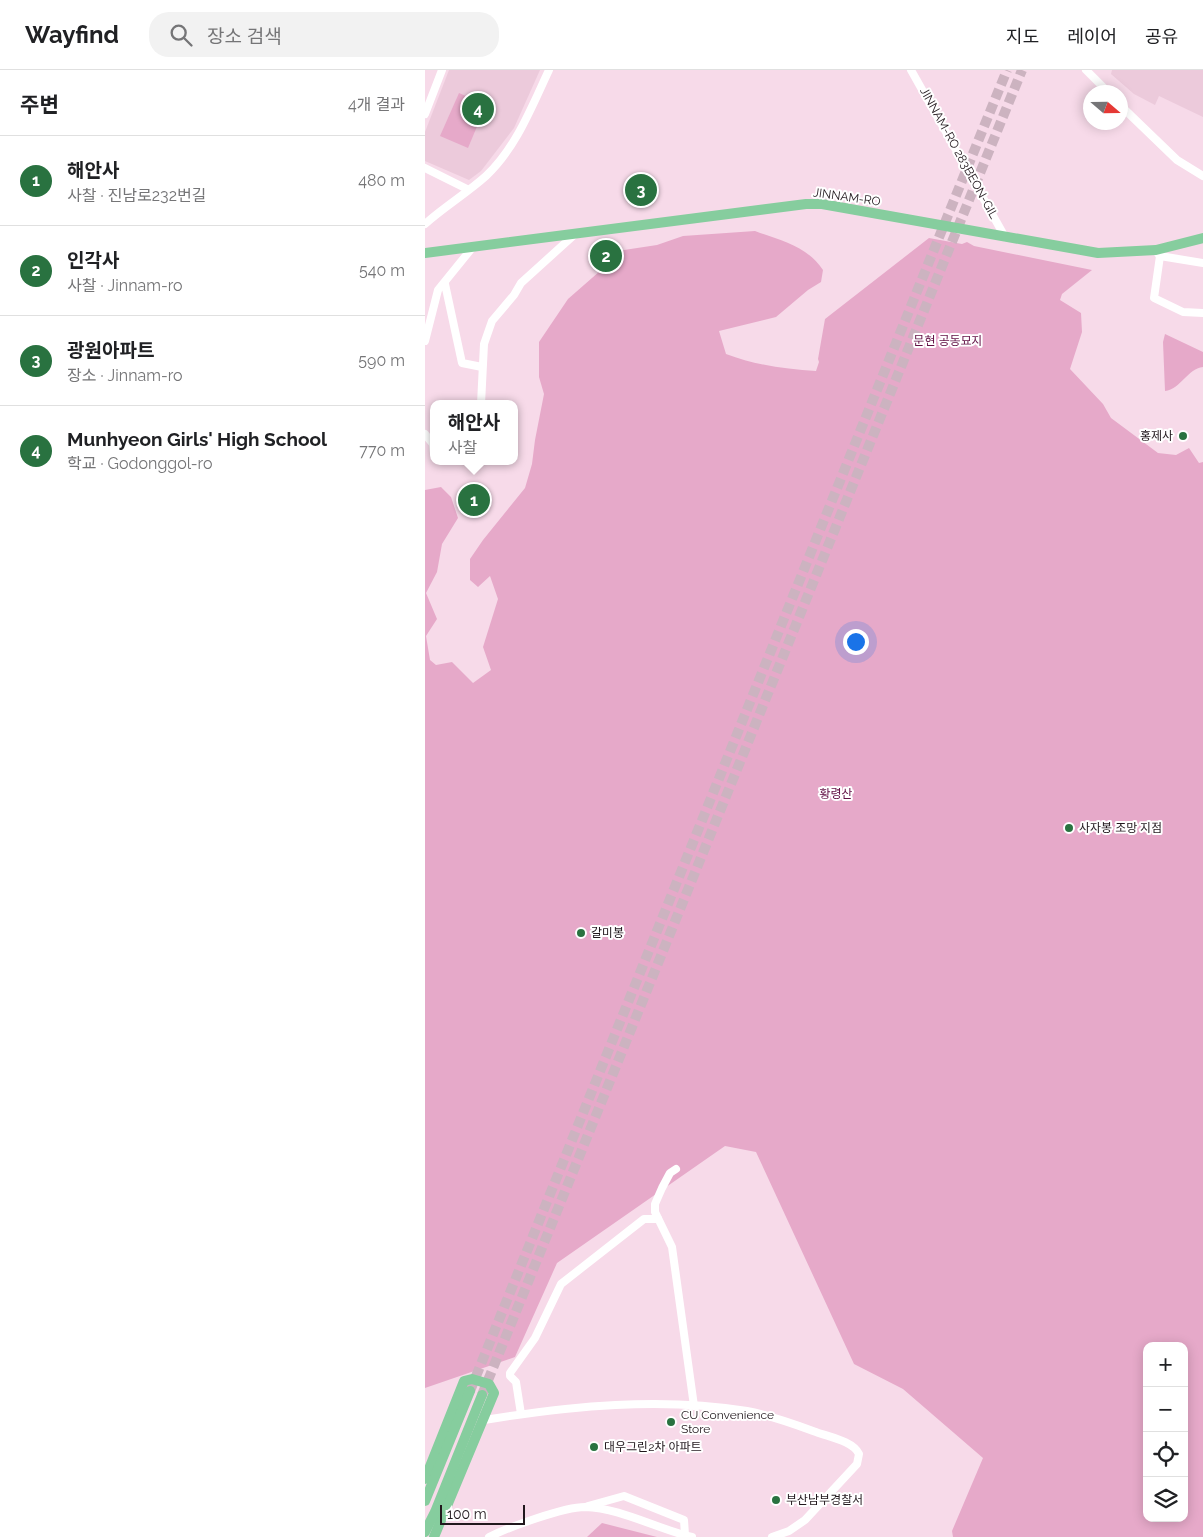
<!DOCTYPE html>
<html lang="ko">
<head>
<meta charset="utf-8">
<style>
  body { margin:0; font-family:Raleway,"Noto Sans KR",sans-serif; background:#f2f2f2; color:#202124 }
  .controls { position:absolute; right:15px; bottom:15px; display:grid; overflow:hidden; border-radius:10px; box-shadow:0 2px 12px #0003 }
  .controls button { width:45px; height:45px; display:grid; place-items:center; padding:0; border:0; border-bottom:1px solid #e0e0e0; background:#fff; color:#202124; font:25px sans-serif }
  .compass { position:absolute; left:658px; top:15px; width:45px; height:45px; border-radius:50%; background:#fff; box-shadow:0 2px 12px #0003; rotate:110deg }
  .scale { position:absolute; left:15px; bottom:12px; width:85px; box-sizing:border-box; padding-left:5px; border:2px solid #21181d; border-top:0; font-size:14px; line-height:18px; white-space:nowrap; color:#21181d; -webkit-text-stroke:4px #fff; paint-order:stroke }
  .you { position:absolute; left:430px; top:571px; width:18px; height:18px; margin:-12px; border:4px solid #fff; border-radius:50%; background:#1a73e8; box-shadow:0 0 0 8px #1a73e833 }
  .badge { display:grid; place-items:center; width:32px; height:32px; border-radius:50%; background:#297240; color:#fff; font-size:16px; font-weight:700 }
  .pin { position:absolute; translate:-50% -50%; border:2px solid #fff; box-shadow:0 1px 5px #0006 }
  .popup { position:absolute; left:5px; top:330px; width:88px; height:65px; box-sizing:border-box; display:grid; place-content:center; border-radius:10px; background:#fff; filter:drop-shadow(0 1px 4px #0005); font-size:16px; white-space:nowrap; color:#757577 }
  .popup b { font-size:19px; color:#202124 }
  .popup::after { content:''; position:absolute; left:50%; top:100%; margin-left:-10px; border:10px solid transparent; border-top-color:#fff }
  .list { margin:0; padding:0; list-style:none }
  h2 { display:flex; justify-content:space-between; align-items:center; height:65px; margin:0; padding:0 20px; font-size:21px }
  h2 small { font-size:16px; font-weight:400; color:#757577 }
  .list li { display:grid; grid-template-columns:32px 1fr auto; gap:15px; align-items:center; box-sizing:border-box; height:90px; padding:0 20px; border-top:1px solid #e0e0e0 }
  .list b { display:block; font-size:19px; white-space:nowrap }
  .list p { margin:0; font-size:16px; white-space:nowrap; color:#757577 }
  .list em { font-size:16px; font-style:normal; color:#757577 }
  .icon { flex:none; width:28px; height:28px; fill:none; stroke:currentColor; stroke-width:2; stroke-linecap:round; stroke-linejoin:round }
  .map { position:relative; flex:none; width:778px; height:1467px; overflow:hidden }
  header { display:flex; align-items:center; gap:30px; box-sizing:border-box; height:70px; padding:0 25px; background:#fff; border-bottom:1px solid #e0e0e0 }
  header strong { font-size:24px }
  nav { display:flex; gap:28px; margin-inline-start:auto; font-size:18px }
  .search { width:350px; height:45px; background:#f2f2f2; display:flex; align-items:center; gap:12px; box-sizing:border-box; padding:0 18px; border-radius:20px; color:#757577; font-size:19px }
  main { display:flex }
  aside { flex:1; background:#fff }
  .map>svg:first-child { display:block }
  .built { fill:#eccadb }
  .green { fill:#e6a9c9; fill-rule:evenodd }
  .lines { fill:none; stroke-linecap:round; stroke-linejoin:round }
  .major-tunnel { stroke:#ccb3c0; stroke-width:10; stroke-dasharray:10 5; stroke-linecap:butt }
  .minor { stroke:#fff; stroke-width:8 }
  .major { stroke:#86cd9e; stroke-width:10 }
  .poi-dot { fill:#297240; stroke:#fff; stroke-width:2 }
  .labels { text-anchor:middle; stroke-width:4; stroke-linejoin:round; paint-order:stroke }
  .street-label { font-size:12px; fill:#21181d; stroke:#fff }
  .park-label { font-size:12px; fill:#610f44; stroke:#fff }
  .poi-label { font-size:12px; fill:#21181d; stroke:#fff; text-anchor:start }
</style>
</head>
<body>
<header>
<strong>Wayfind</strong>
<div class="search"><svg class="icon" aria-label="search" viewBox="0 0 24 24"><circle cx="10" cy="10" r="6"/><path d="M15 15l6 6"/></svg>장소 검색</div>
<nav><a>지도</a><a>레이어</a><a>공유</a></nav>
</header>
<main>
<aside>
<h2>주변<small>4개 결과</small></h2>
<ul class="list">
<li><span class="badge">1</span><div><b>해안사</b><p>사찰 · 진남로232번길</p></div><em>480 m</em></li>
<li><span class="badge">2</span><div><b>인각사</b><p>사찰 · Jinnam-ro</p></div><em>540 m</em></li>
<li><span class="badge">3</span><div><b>광원아파트</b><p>장소 · Jinnam-ro</p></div><em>590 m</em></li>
<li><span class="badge">4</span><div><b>Munhyeon Girls' High School</b><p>학교 · Godonggol-ro</p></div><em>770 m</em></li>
</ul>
</aside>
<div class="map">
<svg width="778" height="1467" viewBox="0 0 778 1467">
  <rect width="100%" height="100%" fill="#f7dae9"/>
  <g class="built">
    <path d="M 24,0 L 115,0 L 89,58 L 56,101 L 44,110 L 0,91 L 0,62 Z"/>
    <path d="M 687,0 L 778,0 L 778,47 L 734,26 L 730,35 L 709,24 L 686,4 Z"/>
  </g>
  <g class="green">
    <path d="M 34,23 L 61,35 L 43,78 L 15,66 Z"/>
    <path d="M 330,161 C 356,171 381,175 398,200 L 396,212 L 383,220 L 351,247 L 294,261 L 301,284 C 330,295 360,299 391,301 L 394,292 L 393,289 L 400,249 L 504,168 L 537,174 L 542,172 L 549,176 L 667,200 L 637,224 L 635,230 L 656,243 L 657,262 L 645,299 L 678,334 L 686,348 L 733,383 L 751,385 L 764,378 L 774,393 L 778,392 L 778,1467 L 528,1467 L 527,1461 L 558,1388 L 478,1319 L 429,1294 L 331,1082 L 300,1076 L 132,1193 L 90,1287 L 0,1318 L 0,420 L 16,417 L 26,427 L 33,448 L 17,474 L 12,502 L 1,523 L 12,549 L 1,566 L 5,590 L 11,595 L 27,592 L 48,613 L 66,600 L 58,577 L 73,529 L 65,506 L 53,517 L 45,510 L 45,489 L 58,470 L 100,418 L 107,394 L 110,370 L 119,324 L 114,307 L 114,272 L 143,229 L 199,180 L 232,175 L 258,166 ZM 722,1276 L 759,1276 L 759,1448 L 722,1448 Z"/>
    <path d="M 740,264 L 778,282 L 778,297 C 762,299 756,319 740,321 L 738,272 Z"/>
    <path d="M 177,1453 L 232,1467 L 162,1467 Z"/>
  </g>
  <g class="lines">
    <g class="major-tunnel">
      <path d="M 45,1321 L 582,0"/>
      <path d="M 57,1325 L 597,0"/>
    </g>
    <g class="minor">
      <path d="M 486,0 L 580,167"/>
      <path d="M 661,0 L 683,22"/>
      <path d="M 696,36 L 752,90 L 778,106"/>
      <path d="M 0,44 L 17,0"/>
      <path d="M 0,98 L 42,119"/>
      <path d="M 0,154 C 19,137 42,123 61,106 C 91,78 107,36 124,0"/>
      <path d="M 732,182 L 735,186 L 778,193"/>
      <path d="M 735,186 L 729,228 L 758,242 L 778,243"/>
      <path d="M 20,214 L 37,293 L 57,297"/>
      <path d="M 0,271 L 13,220 L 47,178"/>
      <path d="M 56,334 L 59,274 L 67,251 L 89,225 L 96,213 L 149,165"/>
      <path d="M 0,364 L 8,374 L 9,384"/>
      <path d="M 251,1099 L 245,1103 L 237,1118 L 230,1134 L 230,1142 L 247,1177 L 269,1336"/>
      <path d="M 96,1344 L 91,1312 L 85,1306 L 85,1303 L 110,1268 L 136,1214 L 219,1149 L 233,1149"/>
      <path d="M 59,1350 C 146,1336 235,1327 322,1341 C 345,1345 369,1354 391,1362 C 404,1367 428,1371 434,1384 L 432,1394 L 380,1450 L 364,1461 L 347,1467"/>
      <path d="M 163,1436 L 199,1426 L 259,1450 L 260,1465"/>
      <path d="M 64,1467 C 84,1457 139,1437 160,1437 C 196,1438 232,1459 267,1467"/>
    </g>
    <g class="major">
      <path d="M 0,183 L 381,134 L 397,134 L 673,183 L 731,180 L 778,168"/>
      <path d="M 0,1409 L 39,1311 L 47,1309 L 64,1314 L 69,1323 L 9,1467"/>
      <path d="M 0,1431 L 45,1321"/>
      <path d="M 0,1462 L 10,1442 L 57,1325"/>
    </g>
  </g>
  <g class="poi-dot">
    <circle cx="758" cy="366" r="5"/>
    <circle cx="644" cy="758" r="5"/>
    <circle cx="156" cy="863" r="5"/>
    <circle cx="246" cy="1352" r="5"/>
    <circle cx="169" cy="1377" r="5"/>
    <circle cx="351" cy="1430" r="5"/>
  </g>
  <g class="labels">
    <g class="street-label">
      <text transform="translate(534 83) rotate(61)" y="4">JINNAM-RO 283BEON-GIL</text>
      <text transform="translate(422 127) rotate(8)" y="4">JINNAM-RO</text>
    </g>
    <g class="park-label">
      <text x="523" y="275">문현 공동묘지</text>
      <text x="411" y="728">황령산</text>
    </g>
    <g class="poi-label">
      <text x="748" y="370" text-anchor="end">홍제사</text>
      <text x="654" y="762">사자봉 조망 지점</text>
      <text x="166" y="867">갈미봉</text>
      <text x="256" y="1349">CU Convenience<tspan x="256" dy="14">Store</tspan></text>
      <text x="179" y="1381">대우그린2차 아파트</text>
      <text x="361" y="1434">부산남부경찰서</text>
    </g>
  </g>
</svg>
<div class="controls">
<button>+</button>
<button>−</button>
<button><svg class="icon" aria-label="locate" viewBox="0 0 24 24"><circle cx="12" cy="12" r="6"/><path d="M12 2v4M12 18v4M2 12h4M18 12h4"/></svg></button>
<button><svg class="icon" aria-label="layers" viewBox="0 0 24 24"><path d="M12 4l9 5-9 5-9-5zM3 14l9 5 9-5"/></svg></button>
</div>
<svg class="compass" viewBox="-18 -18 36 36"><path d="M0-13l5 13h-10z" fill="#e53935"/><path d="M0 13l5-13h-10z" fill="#757577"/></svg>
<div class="scale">100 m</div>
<div class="you"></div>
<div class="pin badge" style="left:49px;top:430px">1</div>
<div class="popup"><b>해안사</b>사찰</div>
<div class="pin badge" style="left:181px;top:186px">2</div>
<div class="pin badge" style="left:216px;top:120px">3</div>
<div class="pin badge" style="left:53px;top:39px">4</div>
</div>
</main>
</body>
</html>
